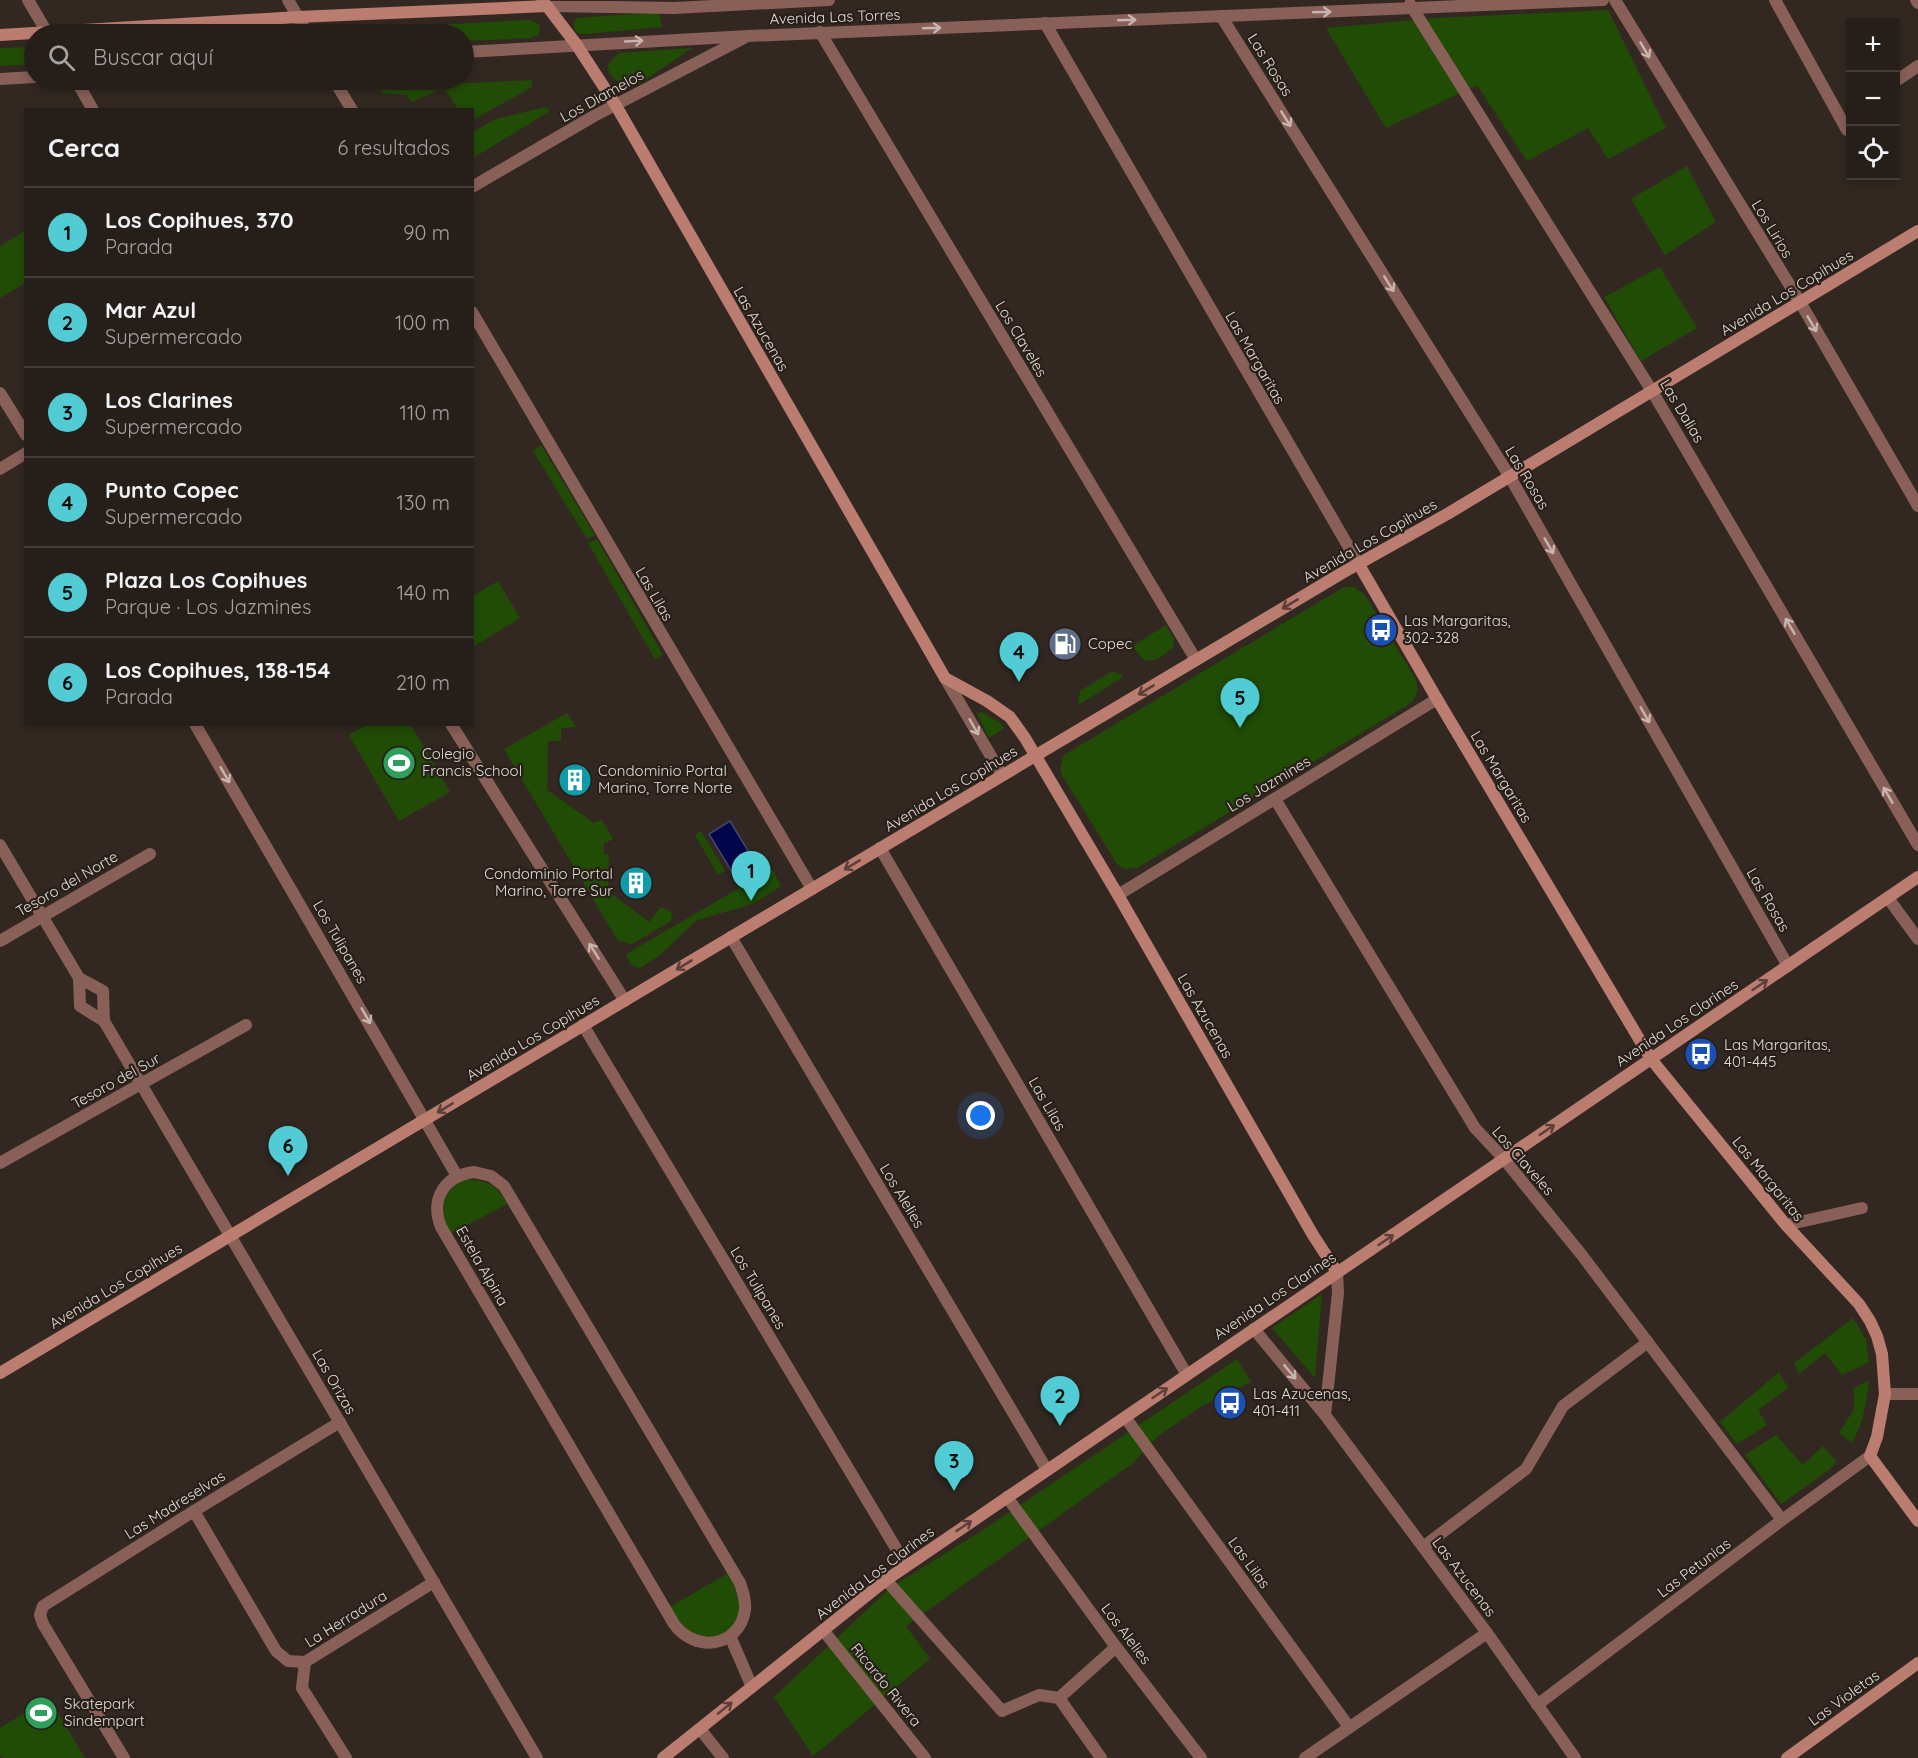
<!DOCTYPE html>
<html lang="es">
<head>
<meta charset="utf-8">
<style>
  body { margin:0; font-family:Quicksand,sans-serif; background:#2e2722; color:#f1f3f6 }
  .controls { position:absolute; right:18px; top:18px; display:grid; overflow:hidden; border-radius:0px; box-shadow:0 3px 9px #0003 }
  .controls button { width:54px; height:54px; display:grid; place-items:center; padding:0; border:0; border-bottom:2px solid #423c38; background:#261e19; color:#f1f3f6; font:30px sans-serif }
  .you { position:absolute; left:981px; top:1116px; width:21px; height:21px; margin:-15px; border:4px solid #fff; border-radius:50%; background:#1a73e8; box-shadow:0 0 0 9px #1a73e833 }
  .badge { display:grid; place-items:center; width:39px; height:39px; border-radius:50%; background:#51ccd4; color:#111; font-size:20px; font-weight:700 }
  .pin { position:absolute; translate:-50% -50px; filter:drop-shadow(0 2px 3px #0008) }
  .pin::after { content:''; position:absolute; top:32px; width:21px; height:18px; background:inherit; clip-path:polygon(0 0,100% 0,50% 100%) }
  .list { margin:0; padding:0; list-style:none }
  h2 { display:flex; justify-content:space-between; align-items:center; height:78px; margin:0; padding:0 24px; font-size:26px }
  h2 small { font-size:20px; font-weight:400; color:#a4a2a2 }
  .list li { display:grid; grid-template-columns:39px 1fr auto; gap:18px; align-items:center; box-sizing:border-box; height:90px; padding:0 24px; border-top:2px solid #423c38 }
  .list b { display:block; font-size:22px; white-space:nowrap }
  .list p { margin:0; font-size:20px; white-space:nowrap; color:#a4a2a2 }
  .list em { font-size:20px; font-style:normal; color:#a4a2a2 }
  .icon { flex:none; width:33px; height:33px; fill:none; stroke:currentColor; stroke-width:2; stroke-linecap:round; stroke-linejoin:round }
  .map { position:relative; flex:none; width:1918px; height:1758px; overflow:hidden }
  .search { position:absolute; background:#261e19; box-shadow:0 3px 9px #0003; left:24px; top:24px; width:450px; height:66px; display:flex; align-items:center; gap:15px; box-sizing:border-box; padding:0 21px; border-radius:33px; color:#a4a2a2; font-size:22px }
  .panel { position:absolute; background:#261e19; box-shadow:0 3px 9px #0003; left:24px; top:108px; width:450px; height:618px; border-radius:0px }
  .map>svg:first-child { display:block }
  .green { fill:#214c05 }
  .water { fill:#000549; stroke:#434573; stroke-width:1.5 }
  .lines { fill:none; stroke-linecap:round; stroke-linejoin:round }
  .street { stroke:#886058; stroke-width:12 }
  .secondary { stroke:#bc7d71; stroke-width:12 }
  .oneway { stroke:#c6b5b0 }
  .oneway2 { stroke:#5c4037 }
  .labels { text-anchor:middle; stroke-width:4.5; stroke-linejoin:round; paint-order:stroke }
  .street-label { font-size:15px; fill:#e0dad5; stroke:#281f18 }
  .poi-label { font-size:15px; fill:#e0dad5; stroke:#281f18; text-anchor:start }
</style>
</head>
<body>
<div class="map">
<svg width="1918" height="1758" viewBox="0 0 1918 1758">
  <rect width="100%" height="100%" fill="#322821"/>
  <g class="green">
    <path d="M 1608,10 L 1666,128 L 1608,159 L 1588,128 L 1527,161 L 1477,85 L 1386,128 L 1326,28 L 1436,18 Z"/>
    <path d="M 659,12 L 662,27 L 586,34 L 579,34 L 574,29 L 574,22 L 577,18 Z"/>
    <path d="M 524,20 L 531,20 L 540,26 L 539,35 L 530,38 L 464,41 L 464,34 L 329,34 L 333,31 Z"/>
    <path d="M 34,47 L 34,64 L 0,66 L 0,48 Z"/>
    <path d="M 692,48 L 639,84 C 624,86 608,81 608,64 L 619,53 Z"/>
    <path d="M 532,80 L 532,87 L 473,120 L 472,110 L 458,109 L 444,88 L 411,102 L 407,95 L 383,93 L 380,90 L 389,87 Z"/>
    <path d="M 546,107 L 550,111 L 473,158 L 473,132 L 496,119 Z"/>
    <path d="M 1687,166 L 1716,222 L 1665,255 L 1631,199 Z"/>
    <path d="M 25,231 L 25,283 L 0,298 L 0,246 Z"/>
    <path d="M 1660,267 L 1697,328 L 1641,361 L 1604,297 Z"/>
    <path d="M 541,445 L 595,535 L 587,539 L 533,451 Z"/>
    <path d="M 597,539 L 663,655 L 655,659 L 588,543 Z"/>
    <path d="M 498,581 L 520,618 L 473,647 L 473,596 Z"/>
    <path d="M 1344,587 L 1354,587 L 1365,595 L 1415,678 C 1420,689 1417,698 1408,705 L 1137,868 L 1125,869 L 1117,864 L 1062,775 L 1060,768 L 1064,755 Z"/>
    <path d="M 1166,625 L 1174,639 L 1173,648 L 1156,660 L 1145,661 L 1135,650 L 1134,645 Z"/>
    <path d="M 1112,671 L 1123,675 L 1123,677 L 1080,704 L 1078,703 L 1080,691 Z"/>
    <path d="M 981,712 L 999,722 L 1004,728 L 989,738 L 977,714 Z"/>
    <path d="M 567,713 L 576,727 L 561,728 L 561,741 L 548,741 L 547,790 L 594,823 L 602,820 L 613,839 L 604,844 L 604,855 L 609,854 L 608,891 L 649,922 L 661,907 L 672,912 L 671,921 L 632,944 L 618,941 L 504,749 Z"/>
    <path d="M 368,724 L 411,725 L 450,792 L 399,821 L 349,735 Z"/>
    <path d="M 701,831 L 725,871 L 718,875 L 695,835 Z"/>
    <path d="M 772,869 L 781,886 L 753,904 L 697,920 L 660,955 L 640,968 L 631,965 L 626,954 Z"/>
    <path d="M 465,1179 C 487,1181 496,1183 507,1204 L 450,1234 C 440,1211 440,1192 465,1179 Z"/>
    <path d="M 1322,1294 L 1315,1378 L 1272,1328 Z"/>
    <path d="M 1853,1318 L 1866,1340 L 1869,1362 L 1842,1375 L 1825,1353 L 1799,1374 L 1794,1363 Z"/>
    <path d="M 1237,1359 L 1251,1382 L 1202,1406 L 1158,1436 L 1133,1463 L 906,1626 L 930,1659 L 813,1756 L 774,1697 L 890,1588 L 986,1528 Z"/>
    <path d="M 1779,1372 L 1788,1388 L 1758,1410 L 1767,1425 L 1737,1444 L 1720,1422 Z"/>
    <path d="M 1869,1380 C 1867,1402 1863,1423 1852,1443 L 1839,1433 L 1854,1409 L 1854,1388 Z"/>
    <path d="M 1776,1435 L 1803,1465 L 1823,1446 L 1837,1461 L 1829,1470 L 1781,1504 L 1745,1455 Z"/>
    <path d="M 730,1572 L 741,1608 L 733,1627 L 725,1633 L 708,1639 L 690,1634 L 668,1608 Z"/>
    <path d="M 49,1698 L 85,1758 L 3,1758 L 0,1754 L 0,1728 Z"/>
  </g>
  <path class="water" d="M 730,821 L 753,859 L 732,872 L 709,834 Z"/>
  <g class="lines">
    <g class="street">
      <path d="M 28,0 L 48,34"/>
      <path d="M 288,0 L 308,34"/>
      <path d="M 542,0 L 547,6 L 674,8 L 829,0"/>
      <path d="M 1615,0 L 1800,302 L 1918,506"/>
      <path d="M 1775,0 L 1847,130"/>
      <path d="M 1916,0 L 1918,3"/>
      <path d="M 1410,4 L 1652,391 L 1918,845"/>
      <path d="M 1221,16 L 1510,477 L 1788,966"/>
      <path d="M 1045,23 L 1358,563"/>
      <path d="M 820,32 L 1196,660"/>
      <path d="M 464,52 L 748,36 L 1603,0"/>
      <path d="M 0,79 L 34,77"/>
      <path d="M 1899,79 L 1918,66"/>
      <path d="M 76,80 L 93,110"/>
      <path d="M 334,80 L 352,110"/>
      <path d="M 472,187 L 594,116 L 744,38"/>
      <path d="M 472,312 L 812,889"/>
      <path d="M 0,393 L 26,435"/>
      <path d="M 0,469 L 26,453"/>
      <path d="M 945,678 L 1002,775"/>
      <path d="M 195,724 L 457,1176"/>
      <path d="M 451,724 L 625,1001"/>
      <path d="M 1275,799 L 1475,1128 L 1504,1159 L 1581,1254 L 1782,1520"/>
      <path d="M 0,845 L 79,978 L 80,1006 L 104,1021"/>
      <path d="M 880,848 L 1187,1375"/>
      <path d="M 1118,895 L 1437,699"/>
      <path d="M 1888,898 L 1918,939"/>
      <path d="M 731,937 L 1047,1470"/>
      <path d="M 0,941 L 150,854"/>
      <path d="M 79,978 L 103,991 L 104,1021 L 537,1758"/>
      <path d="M 583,1025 L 906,1565"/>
      <path d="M 0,1163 L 246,1025"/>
      <path d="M 474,1172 L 491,1176 L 504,1186 L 740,1583 C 743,1592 746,1601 745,1610 C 739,1648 695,1653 674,1624 L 441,1227 C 430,1199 444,1176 474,1172 Z"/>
      <path d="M 1786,1225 L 1862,1208"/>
      <path d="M 1254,1329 L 1325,1415 L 1487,1633 L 1575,1758"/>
      <path d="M 1885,1394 L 1918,1394"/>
      <path d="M 1325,1415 L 1338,1293 L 1337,1272"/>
      <path d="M 1125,1417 L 1349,1727"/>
      <path d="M 1007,1497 L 1116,1647 L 1201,1758"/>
      <path d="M 194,1511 L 276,1651 L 288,1661 L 305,1662"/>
      <path d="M 1423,1547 L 1526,1469 L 1563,1406 L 1648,1342"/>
      <path d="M 886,1580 L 1002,1711 L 1039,1695 L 1059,1698 L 1116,1647"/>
      <path d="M 823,1630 L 925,1758"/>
      <path d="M 730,1636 L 752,1687"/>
      <path d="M 1059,1698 L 1101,1758"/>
      <path d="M 1537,1705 L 1782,1520 L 1870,1456"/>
      <path d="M 700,1729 L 723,1758"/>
      <path d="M 124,1758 L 43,1624 L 40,1615 L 43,1606 L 194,1511 L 340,1422"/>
      <path d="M 346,1758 L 302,1688 L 305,1662 L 434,1582"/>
      <path d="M 1305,1758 L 1487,1633"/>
    </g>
    <g class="secondary">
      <path d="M 0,35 L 298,17 L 547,6 L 576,44 L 615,104 L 945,678 L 987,701 L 1010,717 L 1025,738 L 1118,895 L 1313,1235 L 1337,1272"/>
      <path d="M 1358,563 L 1437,699 L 1651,1059 L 1786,1225 L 1859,1304 L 1870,1321 L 1877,1336 L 1882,1354 L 1885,1394 L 1877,1437 L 1870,1456 L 1918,1521"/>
      <path d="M 0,1373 L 1342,573 L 1449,513 L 1918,231"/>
      <path d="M 663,1758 L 886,1580 L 1918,877"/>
      <path d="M 1787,1758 L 1918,1663"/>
    </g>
  </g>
  <defs><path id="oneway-shaft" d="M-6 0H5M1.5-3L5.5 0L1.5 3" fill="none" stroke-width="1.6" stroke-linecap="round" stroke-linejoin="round" transform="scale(1.5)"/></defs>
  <g class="oneway">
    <use href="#oneway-shaft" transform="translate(1322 12) rotate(-2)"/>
    <use href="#oneway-shaft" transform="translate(1127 20) rotate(-2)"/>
    <use href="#oneway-shaft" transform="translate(932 28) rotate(-2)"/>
    <use href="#oneway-shaft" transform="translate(634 41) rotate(-3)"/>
    <use href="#oneway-shaft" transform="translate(1645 50) rotate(59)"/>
    <use href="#oneway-shaft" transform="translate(1286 119) rotate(58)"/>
    <use href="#oneway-shaft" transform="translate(1389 284) rotate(58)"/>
    <use href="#oneway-shaft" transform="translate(1812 324) rotate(60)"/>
    <use href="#oneway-shaft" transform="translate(1549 546) rotate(60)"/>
    <use href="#oneway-shaft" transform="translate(1790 626) rotate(-120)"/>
    <use href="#oneway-shaft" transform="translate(1645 715) rotate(60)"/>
    <use href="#oneway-shaft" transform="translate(974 727) rotate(60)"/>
    <use href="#oneway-shaft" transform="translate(225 775) rotate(60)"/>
    <use href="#oneway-shaft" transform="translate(1888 795) rotate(-120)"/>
    <use href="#oneway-shaft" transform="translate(594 951) rotate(-122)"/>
    <use href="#oneway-shaft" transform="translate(366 1016) rotate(60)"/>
    <use href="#oneway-shaft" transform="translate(1290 1372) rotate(50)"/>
  </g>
  <g class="oneway2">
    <use href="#oneway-shaft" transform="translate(1290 604) rotate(149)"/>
    <use href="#oneway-shaft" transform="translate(1146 690) rotate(149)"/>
    <use href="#oneway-shaft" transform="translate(852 865) rotate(149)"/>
    <use href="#oneway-shaft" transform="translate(684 965) rotate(149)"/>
    <use href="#oneway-shaft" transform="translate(1760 985) rotate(-34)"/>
    <use href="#oneway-shaft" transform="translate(445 1108) rotate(149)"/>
    <use href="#oneway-shaft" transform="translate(1547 1130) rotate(-34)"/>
    <use href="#oneway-shaft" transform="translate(1386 1240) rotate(-34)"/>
    <use href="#oneway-shaft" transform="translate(1160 1393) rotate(-34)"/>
    <use href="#oneway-shaft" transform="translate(964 1526) rotate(-34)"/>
    <use href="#oneway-shaft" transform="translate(725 1708) rotate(-39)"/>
  </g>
  <defs>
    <symbol id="bus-disc" viewBox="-11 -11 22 22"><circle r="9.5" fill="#1a4fb4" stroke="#281f18"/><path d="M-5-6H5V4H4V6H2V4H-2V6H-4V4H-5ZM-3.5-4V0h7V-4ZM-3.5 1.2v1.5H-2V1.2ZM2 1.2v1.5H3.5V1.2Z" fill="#fff"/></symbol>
    <symbol id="fuel-disc" viewBox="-11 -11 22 22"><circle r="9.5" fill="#5c6f8a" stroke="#281f18"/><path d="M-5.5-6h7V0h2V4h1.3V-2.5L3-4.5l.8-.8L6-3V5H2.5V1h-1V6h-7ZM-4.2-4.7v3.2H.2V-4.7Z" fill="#fff"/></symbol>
    <symbol id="stadium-disc" viewBox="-11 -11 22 22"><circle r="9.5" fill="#2e9e5b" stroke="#281f18"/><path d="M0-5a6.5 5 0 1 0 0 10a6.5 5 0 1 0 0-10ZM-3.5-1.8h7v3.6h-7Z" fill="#fff"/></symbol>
    <symbol id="building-disc" viewBox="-11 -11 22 22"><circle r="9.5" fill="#0f9aa8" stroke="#281f18"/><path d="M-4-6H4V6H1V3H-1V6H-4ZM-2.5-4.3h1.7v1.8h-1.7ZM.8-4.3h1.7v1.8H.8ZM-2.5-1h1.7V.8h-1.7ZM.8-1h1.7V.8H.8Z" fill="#fff"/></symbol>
  </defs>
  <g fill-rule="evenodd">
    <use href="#bus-disc" x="1362" y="611" width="38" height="38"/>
    <use href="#fuel-disc" x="1046" y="625" width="38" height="38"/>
    <use href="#stadium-disc" x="380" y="744" width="38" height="38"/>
    <use href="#building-disc" x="556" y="761" width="38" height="38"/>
    <use href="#building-disc" x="617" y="864" width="38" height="38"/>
    <use href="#bus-disc" x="1682" y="1035" width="38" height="38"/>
    <use href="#bus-disc" x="1211" y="1384" width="38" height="38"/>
    <use href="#stadium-disc" x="22" y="1694" width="38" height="38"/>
  </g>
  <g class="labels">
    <g class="street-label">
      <text transform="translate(835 17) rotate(-2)" y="5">Avenida Las Torres</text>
      <text transform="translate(1270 65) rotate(58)" y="5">Las Rosas</text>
      <text transform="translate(602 96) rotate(-29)" y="5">Los Diamelos</text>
      <text transform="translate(1772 229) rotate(59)" y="5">Los Lirios</text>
      <text transform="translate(1787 293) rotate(-31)" y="5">Avenida Los Copihues</text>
      <text transform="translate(761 329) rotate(60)" y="5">Las Azucenas</text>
      <text transform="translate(1021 339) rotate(59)" y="5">Los Claveles</text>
      <text transform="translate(1255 358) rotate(60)" y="5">Las Margaritas</text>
      <text transform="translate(1682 411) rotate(59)" y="5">Las Dalias</text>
      <text transform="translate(1527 478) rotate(59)" y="5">Las Rosas</text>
      <text transform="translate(1370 541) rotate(-30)" y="5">Avenida Los Copihues</text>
      <text transform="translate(654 594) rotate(60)" y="5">Las Lilas</text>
      <text transform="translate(1501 777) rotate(59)" y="5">Las Margaritas</text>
      <text transform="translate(1269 784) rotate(-31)" y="5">Los Jazmines</text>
      <text transform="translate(951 789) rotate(-31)" y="5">Avenida Los Copihues</text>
      <text transform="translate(67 884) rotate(-30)" y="5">Tesoro del Norte</text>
      <text transform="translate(1768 900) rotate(60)" y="5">Las Rosas</text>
      <text transform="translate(340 942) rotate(60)" y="5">Los Tulipanes</text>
      <text transform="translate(1205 1016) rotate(60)" y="5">Las Azucenas</text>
      <text transform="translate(1677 1023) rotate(-34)" y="5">Avenida Los Clarines</text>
      <text transform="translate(533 1038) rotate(-31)" y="5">Avenida Los Copihues</text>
      <text transform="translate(116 1081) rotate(-29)" y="5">Tesoro del Sur</text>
      <text transform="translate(1047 1104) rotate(60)" y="5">Las Lilas</text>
      <text transform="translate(1523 1161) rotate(49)" y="5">Los Claveles</text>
      <text transform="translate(1768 1179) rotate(51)" y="5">Las Margaritas</text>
      <text transform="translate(902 1196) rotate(59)" y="5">Los Alelies</text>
      <text transform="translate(482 1266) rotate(60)" y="5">Estela Alpina</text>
      <text transform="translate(116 1286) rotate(-31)" y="5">Avenida Los Copihues</text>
      <text transform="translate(758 1288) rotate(59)" y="5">Los Tulipanes</text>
      <text transform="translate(1275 1296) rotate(-34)" y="5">Avenida Los Clarines</text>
      <text transform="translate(334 1382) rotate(60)" y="5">Las Orizas</text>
      <text transform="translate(175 1505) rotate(-32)" y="5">Las Madreselvas</text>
      <text transform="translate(1249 1563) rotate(54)" y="5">Las Lilas</text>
      <text transform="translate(1694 1568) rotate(-37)" y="5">Las Petunias</text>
      <text transform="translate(875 1573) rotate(-37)" y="5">Avenida Los Clarines</text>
      <text transform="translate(1464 1577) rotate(53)" y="5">Las Azucenas</text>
      <text transform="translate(346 1619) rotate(-32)" y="5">La Herradura</text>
      <text transform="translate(1126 1634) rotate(53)" y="5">Los Alelies</text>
      <text transform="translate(886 1685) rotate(51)" y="5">Ricardo Rivera</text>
      <text transform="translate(1844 1698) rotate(-36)" y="5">Las Violetas</text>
    </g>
    <g class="poi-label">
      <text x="1404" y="626">Las Margaritas,<tspan x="1404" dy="17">302-328</tspan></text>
      <text x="1088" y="649">Copec</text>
      <text x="422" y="759">Colegio<tspan x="422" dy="17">Francis School</tspan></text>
      <text x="598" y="776">Condominio Portal<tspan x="598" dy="17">Marino, Torre Norte</tspan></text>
      <text x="613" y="879" text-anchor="end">Condominio Portal<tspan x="613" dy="17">Marino, Torre Sur</tspan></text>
      <text x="1724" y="1050">Las Margaritas,<tspan x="1724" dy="17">401-445</tspan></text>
      <text x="1253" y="1399">Las Azucenas,<tspan x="1253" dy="17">401-411</tspan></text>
      <text x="64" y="1709">Skatepark<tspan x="64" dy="17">Sindempart</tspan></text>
    </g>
  </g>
</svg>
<div class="controls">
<button>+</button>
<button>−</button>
<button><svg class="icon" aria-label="locate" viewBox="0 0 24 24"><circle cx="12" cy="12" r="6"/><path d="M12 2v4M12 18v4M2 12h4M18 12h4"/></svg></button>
</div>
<div class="you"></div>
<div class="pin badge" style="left:751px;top:901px">1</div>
<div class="pin badge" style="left:1060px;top:1426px">2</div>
<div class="pin badge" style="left:954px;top:1491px">3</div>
<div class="pin badge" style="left:1019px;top:682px">4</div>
<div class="pin badge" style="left:1240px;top:728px">5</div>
<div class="pin badge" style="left:288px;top:1176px">6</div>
<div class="search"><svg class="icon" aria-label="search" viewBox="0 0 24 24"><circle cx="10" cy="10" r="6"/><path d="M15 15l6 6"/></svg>Buscar aquí</div>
<section class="panel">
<h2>Cerca<small>6 resultados</small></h2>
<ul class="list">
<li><span class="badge">1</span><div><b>Los Copihues, 370</b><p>Parada</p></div><em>90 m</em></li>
<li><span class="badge">2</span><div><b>Mar Azul</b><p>Supermercado</p></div><em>100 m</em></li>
<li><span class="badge">3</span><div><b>Los Clarines</b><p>Supermercado</p></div><em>110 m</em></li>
<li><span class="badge">4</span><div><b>Punto Copec</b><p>Supermercado</p></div><em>130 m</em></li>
<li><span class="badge">5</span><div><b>Plaza Los Copihues</b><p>Parque · Los Jazmines</p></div><em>140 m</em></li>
<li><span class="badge">6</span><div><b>Los Copihues, 138-154</b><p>Parada</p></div><em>210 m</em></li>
</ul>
</section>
</div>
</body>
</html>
